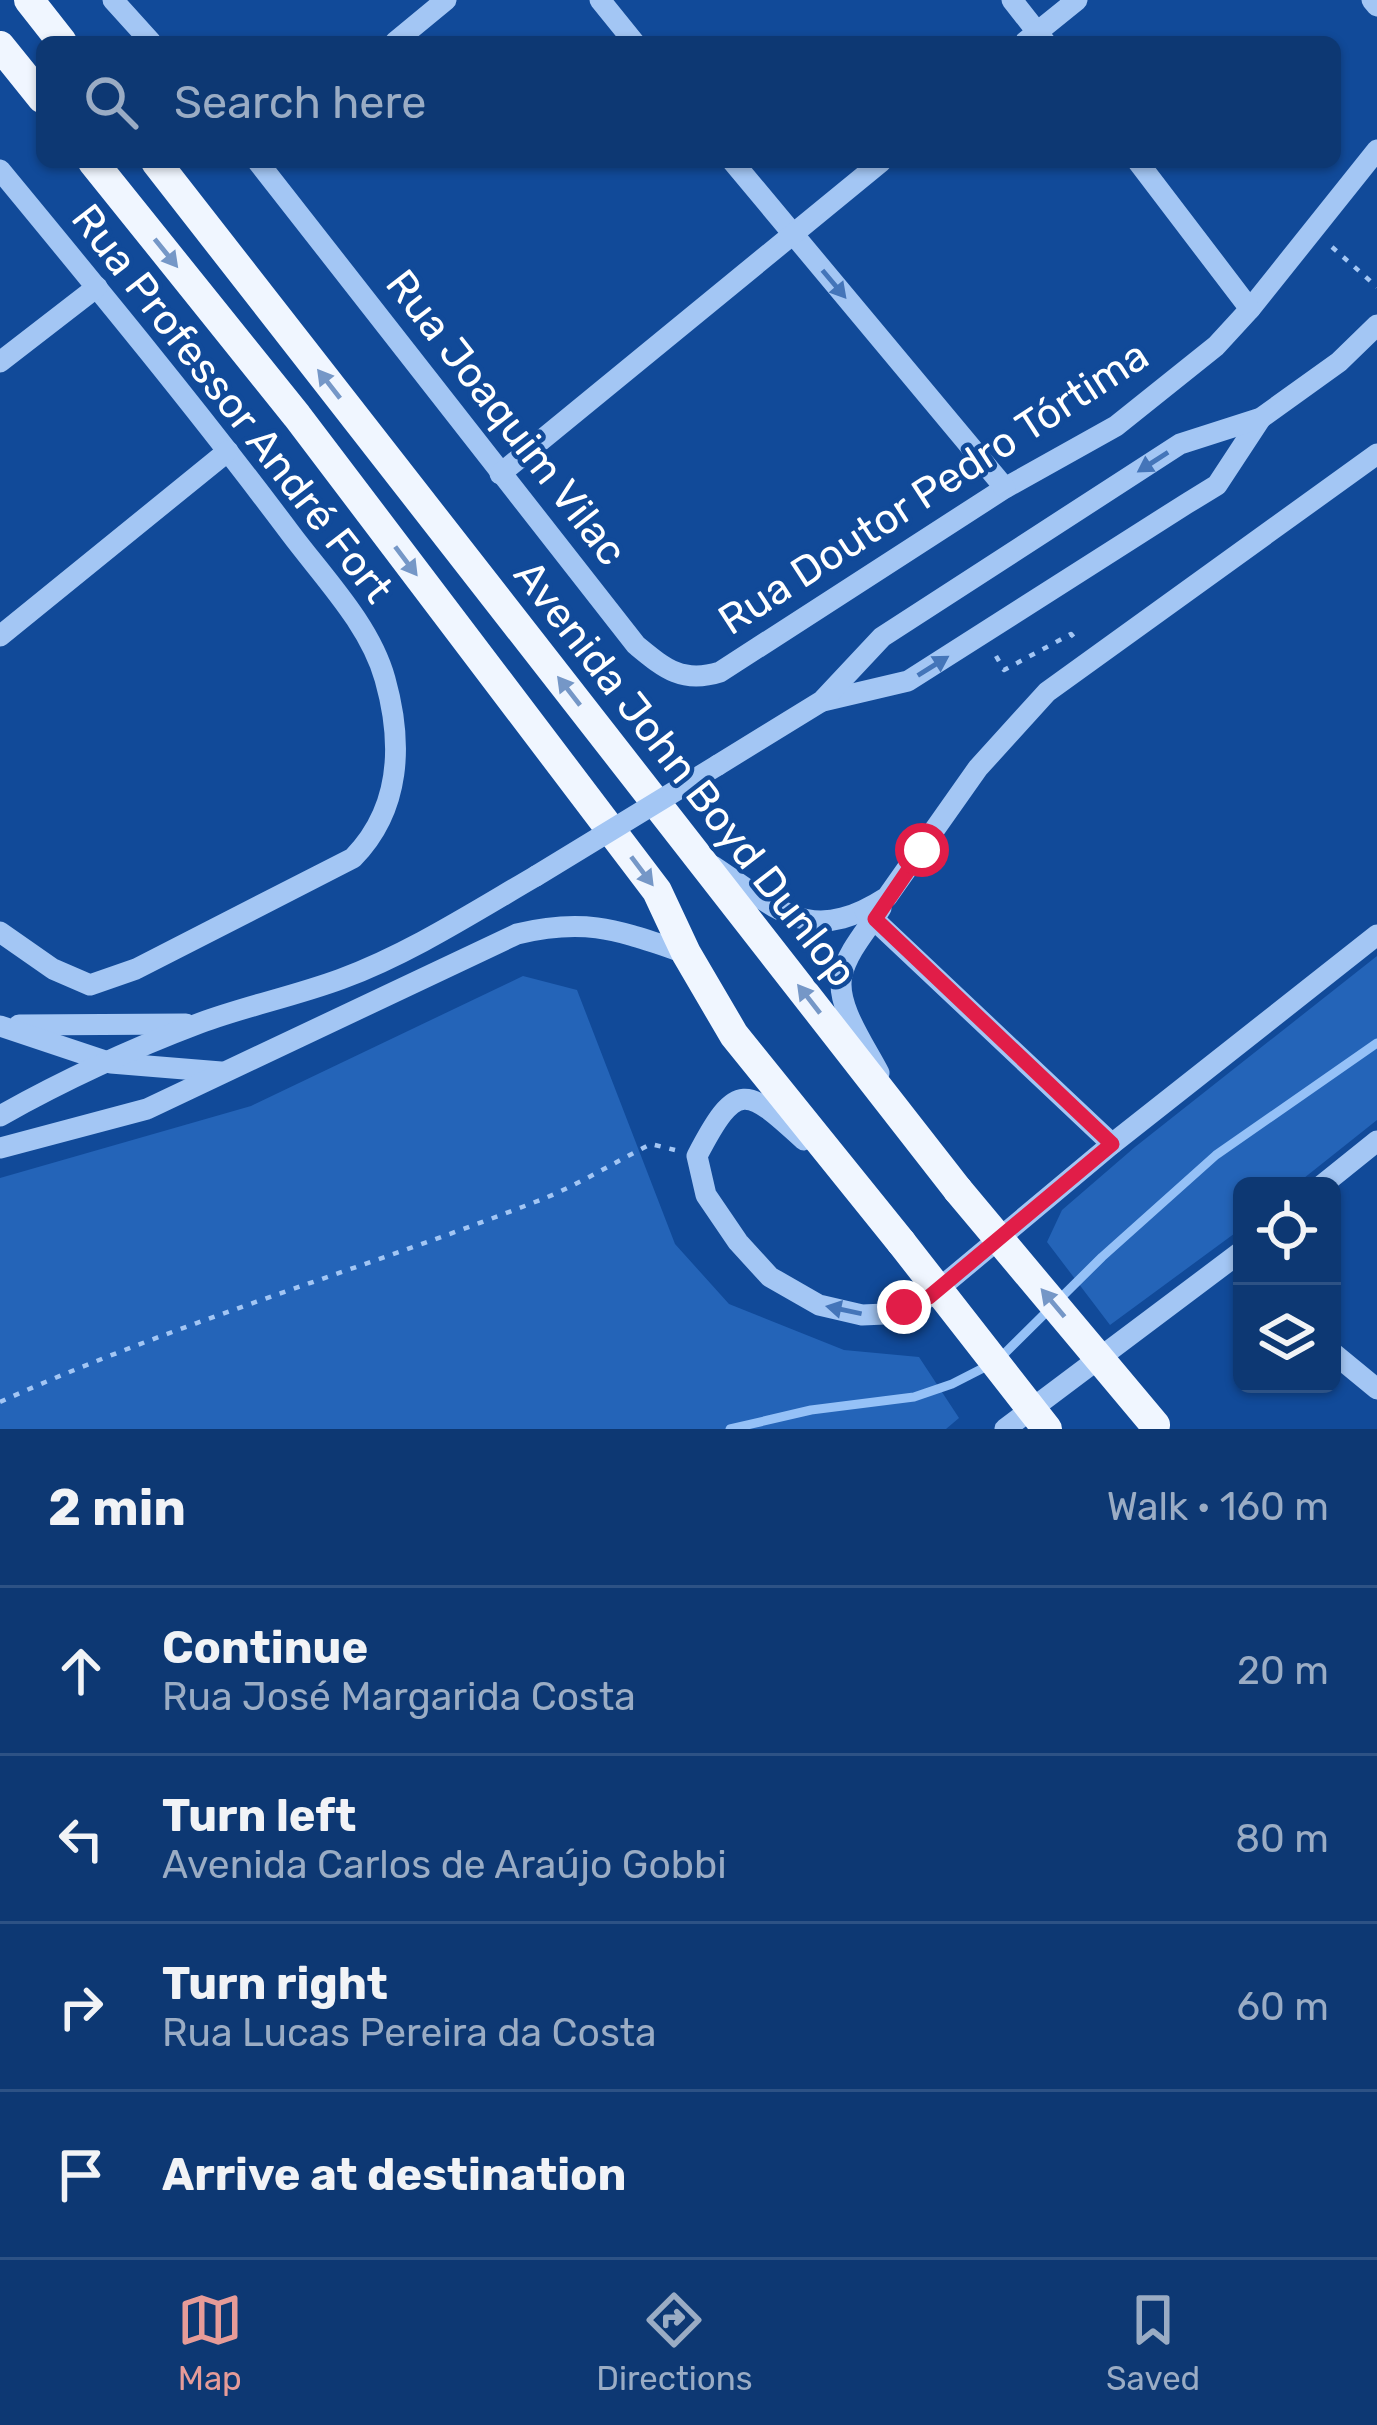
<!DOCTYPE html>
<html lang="en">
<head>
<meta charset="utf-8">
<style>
  body { margin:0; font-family:Rubik,sans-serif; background:#163f78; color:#f1f3f6 }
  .controls { position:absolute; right:36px; bottom:36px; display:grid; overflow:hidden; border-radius:18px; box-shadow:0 3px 9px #0004 }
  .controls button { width:108px; height:108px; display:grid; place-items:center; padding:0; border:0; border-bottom:3px solid #2d5285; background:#0d3873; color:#f1f3f6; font:60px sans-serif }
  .stop { position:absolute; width:36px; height:36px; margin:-27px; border:9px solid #e11d48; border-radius:50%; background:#fff }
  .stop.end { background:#e11d48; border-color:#fff; box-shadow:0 3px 12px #0008 }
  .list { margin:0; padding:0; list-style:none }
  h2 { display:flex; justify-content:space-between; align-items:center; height:156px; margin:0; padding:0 48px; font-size:51px }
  h2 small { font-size:39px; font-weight:400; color:#9aacc4 }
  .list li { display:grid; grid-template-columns:78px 1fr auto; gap:36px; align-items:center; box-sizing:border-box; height:168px; padding:0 48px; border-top:3px solid #2d5285 }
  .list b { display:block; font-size:45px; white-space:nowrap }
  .list p { margin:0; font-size:39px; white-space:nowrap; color:#9aacc4 }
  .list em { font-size:39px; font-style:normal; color:#9aacc4 }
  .icon { flex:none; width:66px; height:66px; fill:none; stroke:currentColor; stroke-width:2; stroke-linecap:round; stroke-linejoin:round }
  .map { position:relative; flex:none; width:1377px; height:1429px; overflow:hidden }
  .search { position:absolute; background:#0d3873; box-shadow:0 3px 9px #0004; left:36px; right:36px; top:36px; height:132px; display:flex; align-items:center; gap:30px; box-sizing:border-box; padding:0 42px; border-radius:18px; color:#9aacc4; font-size:45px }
  .sheet { height:828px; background:#0d3873 }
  nav { display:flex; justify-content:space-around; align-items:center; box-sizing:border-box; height:168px; border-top:3px solid #2d5285; background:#0d3873; font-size:33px; color:#9aacc4 }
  nav a { display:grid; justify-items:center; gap:6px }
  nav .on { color:#e69b98 }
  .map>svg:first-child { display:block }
  .green { fill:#2464b8 }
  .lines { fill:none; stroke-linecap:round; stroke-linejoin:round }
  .stream { stroke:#95c1f7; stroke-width:9 }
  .path { stroke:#a3c6f4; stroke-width:4.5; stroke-dasharray:6 9; stroke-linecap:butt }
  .minor { stroke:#a3c6f4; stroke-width:21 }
  .major { stroke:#f0f6ff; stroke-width:30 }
  .minor-bridge { stroke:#a3c6f4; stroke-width:21 }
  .major-bridge { stroke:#f0f6ff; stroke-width:30 }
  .oneway { fill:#7597c7 }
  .oneway2 { fill:#4475b9 }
  .route { stroke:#e11d48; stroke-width:15 }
  .labels { text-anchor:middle; stroke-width:9; stroke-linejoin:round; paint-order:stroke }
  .street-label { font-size:42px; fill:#fff; stroke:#114a99 }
</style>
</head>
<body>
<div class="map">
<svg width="1377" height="1429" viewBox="0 0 1377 1429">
  <rect width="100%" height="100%" fill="#114a99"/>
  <g class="green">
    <path d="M 1377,956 L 1377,1120 L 1294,1186 L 1242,1186 L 1242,1228 L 1110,1325 L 1047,1242 L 1062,1210 L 1135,1147 Z"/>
    <path d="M 523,976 L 577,990 L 675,1244 L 729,1304 L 844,1350 L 919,1357 L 959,1418 L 946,1429 L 0,1429 L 0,1178 L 251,1106 Z"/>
  </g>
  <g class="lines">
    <path class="stream" d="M 730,1429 L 811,1410 L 914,1397 L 952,1384 L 997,1361 L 1102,1257 L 1216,1155 L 1377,1043"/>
    <g class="path">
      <path d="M 1332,247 L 1377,287"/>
      <path d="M 996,656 L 1004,670 L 1071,634 L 1078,642"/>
      <path d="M 0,1402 C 174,1323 358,1271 535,1202 C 575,1187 613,1163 651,1144 L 675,1150"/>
    </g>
    <g class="minor">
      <path d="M 113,0 L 151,42"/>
      <path d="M 600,0 L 634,42"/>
      <path d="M 1012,0 L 1045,42"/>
      <path d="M 1372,0 L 1377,6"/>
      <path d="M 395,42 L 446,0"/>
      <path d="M 1025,42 L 1077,0"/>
      <path d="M 258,162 L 636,645 C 664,668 682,684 720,672 L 1005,488 L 1116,426 L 1216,346 L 1250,309 L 1377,150"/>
      <path d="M 733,162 L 1005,488"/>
      <path d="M 1138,162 L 1250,309"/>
      <path d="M 0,170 C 99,290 198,410 291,534 C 324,578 370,625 385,679 C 403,743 401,809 353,858 L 136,969 L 90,985 L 53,969 L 0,932"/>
      <path d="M 0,362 L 97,287"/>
      <path d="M 500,474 L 881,162"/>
      <path d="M 0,636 L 228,451"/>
      <path d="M 823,701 L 908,681 L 1186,504 L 1217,485 L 1261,418"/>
      <path d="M 718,765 L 822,701 L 882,637 L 1180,444 L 1261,418 L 1339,362 L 1377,325"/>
      <path d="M 713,866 C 780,910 809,947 887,897 L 978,768 L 1047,692 L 1377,454"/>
      <path d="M 865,911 L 1112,1144"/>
      <path d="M 19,1025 L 186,1024"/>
      <path d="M 0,1026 L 111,1063 L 221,1072"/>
      <path d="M 879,1073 C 866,1047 835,1005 842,975 C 848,950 868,929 881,908"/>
      <path d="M 0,1116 C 64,1080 131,1049 200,1023 C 246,1006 295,996 341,979 C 409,954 474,912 536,876"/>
      <path d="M 804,1140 C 746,1087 737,1079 697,1156 L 706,1195 L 738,1242 L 770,1277 L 819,1305 L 862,1315 L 885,1314 L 929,1297 L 1112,1144 L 1377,935"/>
      <path d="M 0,1148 L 147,1109 L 517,934 C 588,917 619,931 686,953"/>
      <path d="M 1321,1186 L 1377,1141"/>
      <path d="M 1332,1352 L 1377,1389"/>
      <path d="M 1005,1429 L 1242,1251"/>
    </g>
    <g class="major">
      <path d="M 29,0 L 62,42"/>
      <path d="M 0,46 L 42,98"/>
      <path d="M 93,162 L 297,416 L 657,891 L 686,953 L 734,1035 L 901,1242"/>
      <path d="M 156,162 L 958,1190"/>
    </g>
    <path class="minor-bridge" d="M 536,876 L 718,765"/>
    <g class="major-bridge">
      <path d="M 958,1190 L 1155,1425"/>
      <path d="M 901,1242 L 1047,1429"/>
    </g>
  </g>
  <defs><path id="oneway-solid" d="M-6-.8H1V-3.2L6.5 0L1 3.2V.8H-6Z" transform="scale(3)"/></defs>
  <g class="oneway">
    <use href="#oneway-solid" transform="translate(166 253) rotate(51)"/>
    <use href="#oneway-solid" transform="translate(329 384) rotate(-128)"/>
    <use href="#oneway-solid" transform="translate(406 561) rotate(53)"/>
    <use href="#oneway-solid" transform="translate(569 691) rotate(-128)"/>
    <use href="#oneway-solid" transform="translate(642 871) rotate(53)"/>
    <use href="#oneway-solid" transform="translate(809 999) rotate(-128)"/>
    <use href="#oneway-solid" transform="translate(1053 1303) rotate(-130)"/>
  </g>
  <g class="oneway2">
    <use href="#oneway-solid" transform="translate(834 284) rotate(50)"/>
    <use href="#oneway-solid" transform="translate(1153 462) rotate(147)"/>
    <use href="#oneway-solid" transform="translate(933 666) rotate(-32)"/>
    <use href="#oneway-solid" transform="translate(844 1310) rotate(-168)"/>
  </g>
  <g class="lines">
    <path class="route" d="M 904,1307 L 929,1297 L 1112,1144 L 875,919 L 922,850"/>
  </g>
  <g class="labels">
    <g class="street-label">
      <text transform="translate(233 403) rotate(52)" y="15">Rua Professor André Fort</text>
      <text transform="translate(507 417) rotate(52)" y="15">Rua Joaquim Vilac</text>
      <text transform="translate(933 487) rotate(-33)" y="15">Rua Doutor Pedro Tórtima</text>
      <text transform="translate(686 773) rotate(52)" y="15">Avenida John Boyd Dunlop</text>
    </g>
  </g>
</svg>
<div class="controls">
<button><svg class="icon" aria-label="locate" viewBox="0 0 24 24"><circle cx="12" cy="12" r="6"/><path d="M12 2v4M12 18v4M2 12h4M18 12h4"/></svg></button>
<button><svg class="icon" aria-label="layers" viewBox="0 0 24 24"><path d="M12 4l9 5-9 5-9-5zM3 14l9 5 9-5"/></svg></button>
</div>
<div class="stop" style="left:922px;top:850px"></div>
<div class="stop end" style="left:904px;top:1307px"></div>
<div class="search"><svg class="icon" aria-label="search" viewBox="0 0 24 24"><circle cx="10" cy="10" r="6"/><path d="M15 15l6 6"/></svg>Search here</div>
</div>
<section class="sheet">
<h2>2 min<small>Walk · 160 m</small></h2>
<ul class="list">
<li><svg class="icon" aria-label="ahead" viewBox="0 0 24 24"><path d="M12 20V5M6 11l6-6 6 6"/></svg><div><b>Continue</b><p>Rua José Margarida Costa</p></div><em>20 m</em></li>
<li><svg class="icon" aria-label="left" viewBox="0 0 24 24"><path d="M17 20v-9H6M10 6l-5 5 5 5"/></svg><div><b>Turn left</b><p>Avenida Carlos de Araújo Gobbi</p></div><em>80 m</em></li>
<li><svg class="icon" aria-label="right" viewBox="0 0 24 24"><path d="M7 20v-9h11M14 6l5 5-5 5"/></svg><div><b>Turn right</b><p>Rua Lucas Pereira da Costa</p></div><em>60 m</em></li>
<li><svg class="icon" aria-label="arrive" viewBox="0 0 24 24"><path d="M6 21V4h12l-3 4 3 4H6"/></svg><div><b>Arrive at destination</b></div></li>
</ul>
</section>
<nav>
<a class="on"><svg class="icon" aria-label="map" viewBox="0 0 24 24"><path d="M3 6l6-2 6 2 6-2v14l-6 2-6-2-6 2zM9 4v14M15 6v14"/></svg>Map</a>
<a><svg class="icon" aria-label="directions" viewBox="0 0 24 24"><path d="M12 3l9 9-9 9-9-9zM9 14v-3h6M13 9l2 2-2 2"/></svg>Directions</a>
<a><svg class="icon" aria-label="saved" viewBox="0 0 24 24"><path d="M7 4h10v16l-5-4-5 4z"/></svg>Saved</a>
</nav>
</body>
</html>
